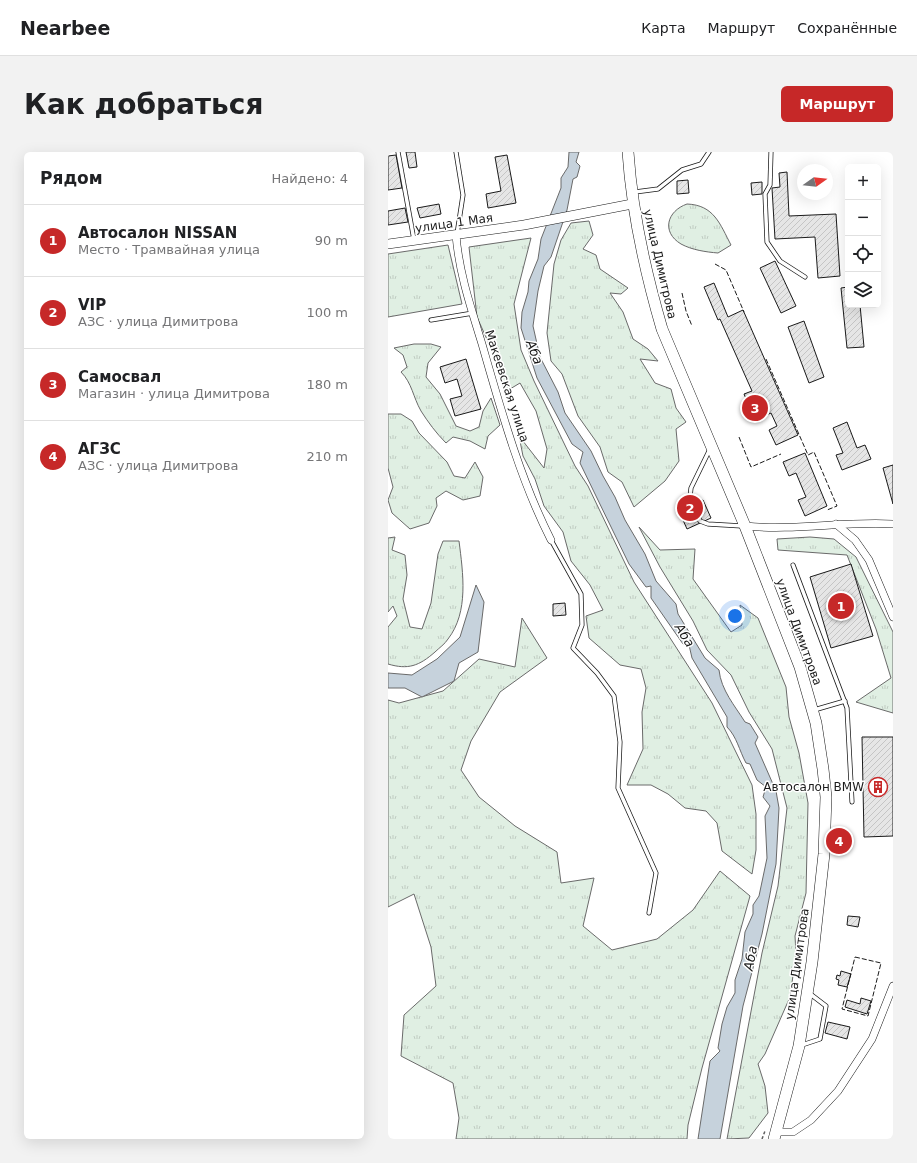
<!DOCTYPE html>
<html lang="ru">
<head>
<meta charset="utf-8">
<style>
  body { margin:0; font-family:"DejaVu Sans",sans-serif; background:#f2f2f2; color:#202124 }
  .controls { position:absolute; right:12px; top:12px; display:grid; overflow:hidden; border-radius:6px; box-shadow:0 4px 16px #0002 }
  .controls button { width:36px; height:36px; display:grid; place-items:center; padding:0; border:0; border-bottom:1px solid #e0e0e0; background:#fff; color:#202124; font:20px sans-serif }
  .compass { position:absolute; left:409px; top:12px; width:36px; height:36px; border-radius:50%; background:#fff; box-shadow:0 4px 16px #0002; rotate:75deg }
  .you { position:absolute; left:347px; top:464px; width:14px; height:14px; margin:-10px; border:3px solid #fff; border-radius:50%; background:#1a73e8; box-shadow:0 0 0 6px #1a73e833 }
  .badge { display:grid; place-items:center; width:26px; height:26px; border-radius:50%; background:#c62828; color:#fff; font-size:13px; font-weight:700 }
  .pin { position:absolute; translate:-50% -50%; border:2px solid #fff; box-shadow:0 1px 4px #0006 }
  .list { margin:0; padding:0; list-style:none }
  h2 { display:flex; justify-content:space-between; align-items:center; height:52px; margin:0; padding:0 16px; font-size:17px }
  h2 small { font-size:13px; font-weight:400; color:#757577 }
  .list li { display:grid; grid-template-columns:26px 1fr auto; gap:12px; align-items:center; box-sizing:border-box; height:72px; padding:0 16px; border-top:1px solid #e0e0e0 }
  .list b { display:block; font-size:15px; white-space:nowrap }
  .list p { margin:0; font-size:13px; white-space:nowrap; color:#757577 }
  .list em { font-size:13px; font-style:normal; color:#757577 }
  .icon { flex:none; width:22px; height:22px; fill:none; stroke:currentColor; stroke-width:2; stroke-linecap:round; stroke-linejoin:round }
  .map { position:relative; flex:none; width:505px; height:987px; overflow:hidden; border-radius:6px }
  header { display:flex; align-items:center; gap:24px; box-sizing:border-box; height:56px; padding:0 20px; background:#fff; border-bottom:1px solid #e0e0e0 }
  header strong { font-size:19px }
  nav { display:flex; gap:22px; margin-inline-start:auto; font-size:14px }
  .intro { display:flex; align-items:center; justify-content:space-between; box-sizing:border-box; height:96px; padding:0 24px }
  h1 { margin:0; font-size:28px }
  .button { padding:10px 18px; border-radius:6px; background:#c62828; color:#fff; font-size:14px; font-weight:700 }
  main { display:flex; gap:24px; padding:0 24px }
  aside { flex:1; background:#fff; border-radius:6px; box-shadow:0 4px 16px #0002 }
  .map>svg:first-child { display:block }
  .grass { fill:url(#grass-tufts); stroke:#6a6a6a }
  .water { fill:#c6d2dc; stroke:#6a6a6a }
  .building { fill:url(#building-hatch); stroke:#1a1a1a }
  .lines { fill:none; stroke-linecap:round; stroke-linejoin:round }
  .service-casing { stroke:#1a1a1a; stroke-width:5 }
  .minor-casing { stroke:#1a1a1a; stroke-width:8 }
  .tertiary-casing { stroke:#1a1a1a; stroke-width:10 }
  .primary-casing { stroke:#1a1a1a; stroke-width:12 }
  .path { stroke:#5f5f5f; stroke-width:1.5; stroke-dasharray:3 2; stroke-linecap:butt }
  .service { stroke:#fff; stroke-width:3.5 }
  .minor { stroke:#fff; stroke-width:7 }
  .tertiary { stroke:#fff; stroke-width:9 }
  .primary { stroke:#fff; stroke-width:11 }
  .fence { stroke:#1a1a1a; stroke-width:1; stroke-dasharray:5 2; stroke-linecap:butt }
  .labels { text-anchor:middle; stroke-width:3; stroke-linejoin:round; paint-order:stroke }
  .street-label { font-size:12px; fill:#1a1a1a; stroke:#fff }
  .poi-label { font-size:12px; fill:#1a1a1a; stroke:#fff; text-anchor:end }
  .water-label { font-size:13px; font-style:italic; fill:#1a1a1a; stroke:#fff }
</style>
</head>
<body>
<header>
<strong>Nearbee</strong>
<nav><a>Карта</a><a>Маршрут</a><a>Сохранённые</a></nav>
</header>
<div class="intro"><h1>Как добраться</h1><a class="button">Маршрут</a></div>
<main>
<aside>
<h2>Рядом<small>Найдено: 4</small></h2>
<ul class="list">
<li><span class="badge">1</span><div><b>Автосалон NISSAN</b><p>Место · Трамвайная улица</p></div><em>90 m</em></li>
<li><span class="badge">2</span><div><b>VIP</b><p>АЗС · улица Димитрова</p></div><em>100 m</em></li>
<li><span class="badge">3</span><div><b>Самосвал</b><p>Магазин · улица Димитрова</p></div><em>180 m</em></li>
<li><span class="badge">4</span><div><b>АГЗС</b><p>АЗС · улица Димитрова</p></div><em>210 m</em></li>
</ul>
</aside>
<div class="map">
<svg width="505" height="987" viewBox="0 0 505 987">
  <defs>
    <pattern id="grass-tufts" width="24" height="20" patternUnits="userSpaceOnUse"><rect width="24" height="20" fill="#e0efe3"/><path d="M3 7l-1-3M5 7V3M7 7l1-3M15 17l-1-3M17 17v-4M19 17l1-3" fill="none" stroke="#c0ccc2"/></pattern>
    <pattern id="building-hatch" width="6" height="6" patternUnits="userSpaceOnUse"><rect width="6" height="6" fill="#e6e6e6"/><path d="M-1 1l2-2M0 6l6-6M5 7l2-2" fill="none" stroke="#c5c5c5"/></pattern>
  </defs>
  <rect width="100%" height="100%" fill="#fff"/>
  <g class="grass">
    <path d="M 299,52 C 326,53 332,72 343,93 L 330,101 C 318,100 304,98 293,92 C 273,80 279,59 299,52 Z"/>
    <path d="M 201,69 L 205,83 L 195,97 L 208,103 L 212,117 L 240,136 L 233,142 L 222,141 L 235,160 L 245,187 L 260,197 L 270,209 L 252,207 L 267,231 L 283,237 L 288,256 L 298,270 L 288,277 L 291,309 L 277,329 L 246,355 L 234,330 L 220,320 L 212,295 L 190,264 L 174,222 L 163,209 L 159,181 L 166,112 L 173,88 L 183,71 Z"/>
    <path d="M 143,86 L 126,152 L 133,198 L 146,229 L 187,314 L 200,334 L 246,430 L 324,551 L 364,633 L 368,662 L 368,698 L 364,722 L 334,699 L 329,671 L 318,659 L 297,656 L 280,642 L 263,633 L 239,633 L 255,597 L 254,560 L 258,536 L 253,517 L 232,513 L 201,486 L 198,464 L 215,458 L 202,433 L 183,409 L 175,380 L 156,354 L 147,327 L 135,304 L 131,284 L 156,316 L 159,297 L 148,259 L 132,231 L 117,240 L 105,201 L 89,165 L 81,95 Z"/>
    <path d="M 60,93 L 74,152 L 0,165 L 0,102 Z"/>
    <path d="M 26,192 L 43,192 L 53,195 L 40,211 L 38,225 L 52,242 L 68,274 L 82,279 L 91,275 L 95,259 L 103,246 L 112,273 L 100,284 L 97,297 L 82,289 L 65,285 L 58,291 C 48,281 40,270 33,259 C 25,245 24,231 13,220 L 19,215 L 15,203 L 6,196 Z"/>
    <path d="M 0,262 L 13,262 L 24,269 L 31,281 L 59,310 L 66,324 L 77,326 L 87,310 L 95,325 L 92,344 L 75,348 L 58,339 L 48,346 L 49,354 L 41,371 L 22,377 L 4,361 L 0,348 L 5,335 L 0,316 Z"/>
    <path d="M 251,375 L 272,398 L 307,397 L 305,427 L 343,480 L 354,473 L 352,453 L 370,466 L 398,535 L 401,565 L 411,601 L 420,651 L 418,741 L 407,784 L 408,802 L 402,845 L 377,902 L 370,912 L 377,934 L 380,961 L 361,986 L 339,987 L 374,801 L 390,734 L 399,656 L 384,597 L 361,560 L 343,523 L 319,498 L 305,469 L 272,415 Z"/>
    <path d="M 7,385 L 4,398 L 17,403 L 19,423 L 15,447 L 22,475 L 34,477 L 43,451 L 50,402 L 55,389 L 71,389 C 75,421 81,460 60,487 C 57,492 51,496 47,500 C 31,514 20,518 0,512 L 0,475 L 9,464 L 5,454 L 0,460 L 0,386 Z"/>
    <path d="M 422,385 L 446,387 L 468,405 L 505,480 L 505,561 L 468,550 L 503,526 L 488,477 L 459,403 L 390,398 L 389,387 Z"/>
    <path d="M 134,466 L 159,506 L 112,540 L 83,589 L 73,618 L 91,645 L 127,674 L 169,700 L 173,731 L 206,726 L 195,774 L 224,798 L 269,787 L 305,758 L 332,719 L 362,744 L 314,916 L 300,973 L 299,987 L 68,987 L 71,966 L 65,931 L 13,904 L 16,863 L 48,834 L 43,795 L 26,742 L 0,755 L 0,548 L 11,551 L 55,539 L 91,507 L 127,515 Z"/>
  </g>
  <g class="water">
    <path d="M 181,0 L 191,0 L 188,10 L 192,14 L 189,25 L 185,27 L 179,58 L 163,105 L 156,114 L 150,139 L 145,174 L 152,205 L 170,240 L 177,261 L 203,299 L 215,324 L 227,345 L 237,368 L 257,402 L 268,429 L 288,452 L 290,462 L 317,506 L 331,518 C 333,538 347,554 357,570 L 362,572 L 370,585 L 367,591 L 388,639 L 391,656 L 388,712 L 374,782 L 355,854 L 332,987 L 310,987 L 322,909 L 332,899 L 330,896 L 334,872 L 339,855 L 347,841 L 347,828 L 354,807 L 357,780 L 365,762 L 365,753 L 371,744 L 379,706 L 377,664 L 382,654 L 375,645 L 378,635 L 369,628 L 362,612 L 358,611 C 351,598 349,585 339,575 L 339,565 L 304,506 L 301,493 L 295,492 L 263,446 L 263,434 L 258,435 L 241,412 L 192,311 L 195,300 L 184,292 L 149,226 L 133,176 L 134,160 L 140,140 L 141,129 L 150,107 L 153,87 L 173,36 L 173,26 L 180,15 Z"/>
    <path d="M 88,433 L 96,450 L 90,500 L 71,511 L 66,529 L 34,545 L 17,536 L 0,536 L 0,521 L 24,523 L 49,507 L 72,485 Z"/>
  </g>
  <g class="building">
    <path d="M 18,0 L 27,0 L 29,15 L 21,16 Z"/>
    <path d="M 8,3 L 14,36 L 0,38 L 0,4 Z"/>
    <path d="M 119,3 L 128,51 L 100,56 L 98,42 L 113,39 L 107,5 Z"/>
    <path d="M 399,20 L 401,64 L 448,62 L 452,124 L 430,126 L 427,85 L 387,87 L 384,36 L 392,35 L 391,21 Z"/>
    <path d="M 300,28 L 301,41 L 289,42 L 289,29 Z"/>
    <path d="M 374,30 L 374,42 L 364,43 L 363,31 Z"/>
    <path d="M 51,52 L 53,62 L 32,66 L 29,56 Z"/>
    <path d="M 17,56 L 20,70 L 0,73 L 0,59 Z"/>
    <path d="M 387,109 L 408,154 L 393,161 L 372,116 Z"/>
    <path d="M 326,131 L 340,165 L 355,158 L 410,283 L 388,293 L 381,278 L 389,274 L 383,261 L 367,268 L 356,242 L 364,239 L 332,167 L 330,168 L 316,135 Z"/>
    <path d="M 460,135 L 460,153 L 472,153 L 476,195 L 459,196 L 453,136 Z"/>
    <path d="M 416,169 L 436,225 L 421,231 L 400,175 Z"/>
    <path d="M 78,207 L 93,257 L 67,264 L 62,247 L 74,244 L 69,227 L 57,231 L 52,215 Z"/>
    <path d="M 459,270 L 469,296 L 477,293 L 483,307 L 454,318 L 448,303 L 455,301 L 445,276 Z"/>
    <path d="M 417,301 L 439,354 L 417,364 L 410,348 L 418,345 L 408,321 L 401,324 L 395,310 Z"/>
    <path d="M 505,313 L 505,352 L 495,316 Z"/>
    <path d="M 315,348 L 323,366 L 299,377 L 291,359 Z"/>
    <path d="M 463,412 L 485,484 L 443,496 L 422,425 Z"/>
    <path d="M 177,451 L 178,463 L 165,464 L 165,452 Z"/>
    <path d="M 474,585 L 505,585 L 505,684 L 476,685 Z"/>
    <path d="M 460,764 L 472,765 L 470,775 L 459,773 Z"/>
    <path d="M 453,819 L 463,822 L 459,835 L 450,833 L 451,828 L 448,827 L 449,823 L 452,824 Z"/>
    <path d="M 473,846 L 483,849 L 479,862 L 457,855 L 459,848 L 472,852 Z"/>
    <path d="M 440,870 L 462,875 L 459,887 L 437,881 Z"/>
  </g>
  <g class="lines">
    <defs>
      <g id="service">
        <path d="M 10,0 L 26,88"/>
        <path d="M 68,0 L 75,43 L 69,82"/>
        <path d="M 383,0 L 382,33 L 377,42 L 379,90 L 392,109 L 417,125"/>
        <path d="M 247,40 L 270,37 L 294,18 L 313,12 L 321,0"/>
        <path d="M 43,168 L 85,161"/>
        <path d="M 322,297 L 303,336 L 302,345 L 312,369 L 320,372 L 354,374"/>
        <path d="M 163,388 L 193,442 L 194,473 L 185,496 L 209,521 L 226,544 L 232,590 L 230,636 L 268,721 L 261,761"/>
        <path d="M 405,413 L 459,556 L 464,650"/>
        <path d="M 426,558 L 457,549"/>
        <path d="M 414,893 L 432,887 L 438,854 L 421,841"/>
      </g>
      <g id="minor">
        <path d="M 68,83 C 71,121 83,156 94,192 C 113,258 132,327 163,388"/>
        <path d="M 448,372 L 467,388 L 481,408 L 505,465"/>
        <path d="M 357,374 C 406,379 456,369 505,372"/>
        <path d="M 388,980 L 405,980 L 423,968 L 450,939 L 484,887 L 505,834"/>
      </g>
      <path id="tertiary" d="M 0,92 L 136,73 L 244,52"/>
      <path id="primary" d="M 240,0 C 244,60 257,119 274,177 L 357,374 L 412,515 L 428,571 L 435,617 L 438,645 L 436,702 L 424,810 L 411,894 L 386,987"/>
    </defs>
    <use href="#service" class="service-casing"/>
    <use href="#minor" class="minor-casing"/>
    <use href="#tertiary" class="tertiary-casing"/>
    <use href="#primary" class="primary-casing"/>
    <path class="path" d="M 374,987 L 377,979 L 378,979"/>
    <use href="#service" class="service"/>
    <use href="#minor" class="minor"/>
    <use href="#tertiary" class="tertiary"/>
    <use href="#primary" class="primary"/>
    <g class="fence">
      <path d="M 327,112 L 338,118 L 356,160"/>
      <path d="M 294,141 L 298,159 L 304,174"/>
      <path d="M 378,207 L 420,303 L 426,300 L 449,354 L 439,358"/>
      <path d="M 351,285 L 363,315 L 393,302"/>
      <path d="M 467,805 L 493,811 L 480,864 L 454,857 Z"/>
    </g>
  </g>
  <defs>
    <symbol id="building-ring" viewBox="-11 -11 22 22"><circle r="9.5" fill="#fff" stroke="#c62828" stroke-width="1.5"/><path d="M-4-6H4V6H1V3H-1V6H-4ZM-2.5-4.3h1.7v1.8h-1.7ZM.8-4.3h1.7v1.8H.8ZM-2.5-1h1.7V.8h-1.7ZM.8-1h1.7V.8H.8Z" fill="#c62828"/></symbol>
  </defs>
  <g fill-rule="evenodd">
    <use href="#building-ring" x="479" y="624" width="22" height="22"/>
  </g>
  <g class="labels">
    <g class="street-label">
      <text transform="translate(66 71) rotate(-8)" y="4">улица 1 Мая</text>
      <text transform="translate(272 112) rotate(77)" y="4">улица Димитрова</text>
      <text transform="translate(119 234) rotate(72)" y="4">Макеевская улица</text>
      <text transform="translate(411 480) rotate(70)" y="4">улица Димитрова</text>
      <text transform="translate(409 812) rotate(-82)" y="4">улица Димитрова</text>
    </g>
    <g class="poi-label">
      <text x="476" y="639">Автосалон BMW</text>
    </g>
    <g class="water-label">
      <text transform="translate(147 200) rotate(68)" y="5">Аба</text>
      <text transform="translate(297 483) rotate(58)" y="5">Аба</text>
      <text transform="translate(362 806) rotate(-79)" y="5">Аба</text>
    </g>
  </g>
</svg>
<div class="controls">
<button>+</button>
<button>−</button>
<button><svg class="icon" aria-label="locate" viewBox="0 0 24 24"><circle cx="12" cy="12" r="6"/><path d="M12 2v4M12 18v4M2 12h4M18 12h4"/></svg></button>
<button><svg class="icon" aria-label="layers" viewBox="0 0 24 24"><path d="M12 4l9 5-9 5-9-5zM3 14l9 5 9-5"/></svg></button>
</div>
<svg class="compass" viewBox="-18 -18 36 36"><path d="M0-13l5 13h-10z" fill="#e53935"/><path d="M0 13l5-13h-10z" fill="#757577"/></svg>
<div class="you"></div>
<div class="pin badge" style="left:453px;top:454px">1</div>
<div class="pin badge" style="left:302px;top:356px">2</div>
<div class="pin badge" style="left:367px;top:256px">3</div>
<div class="pin badge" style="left:451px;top:689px">4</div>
</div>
</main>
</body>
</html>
